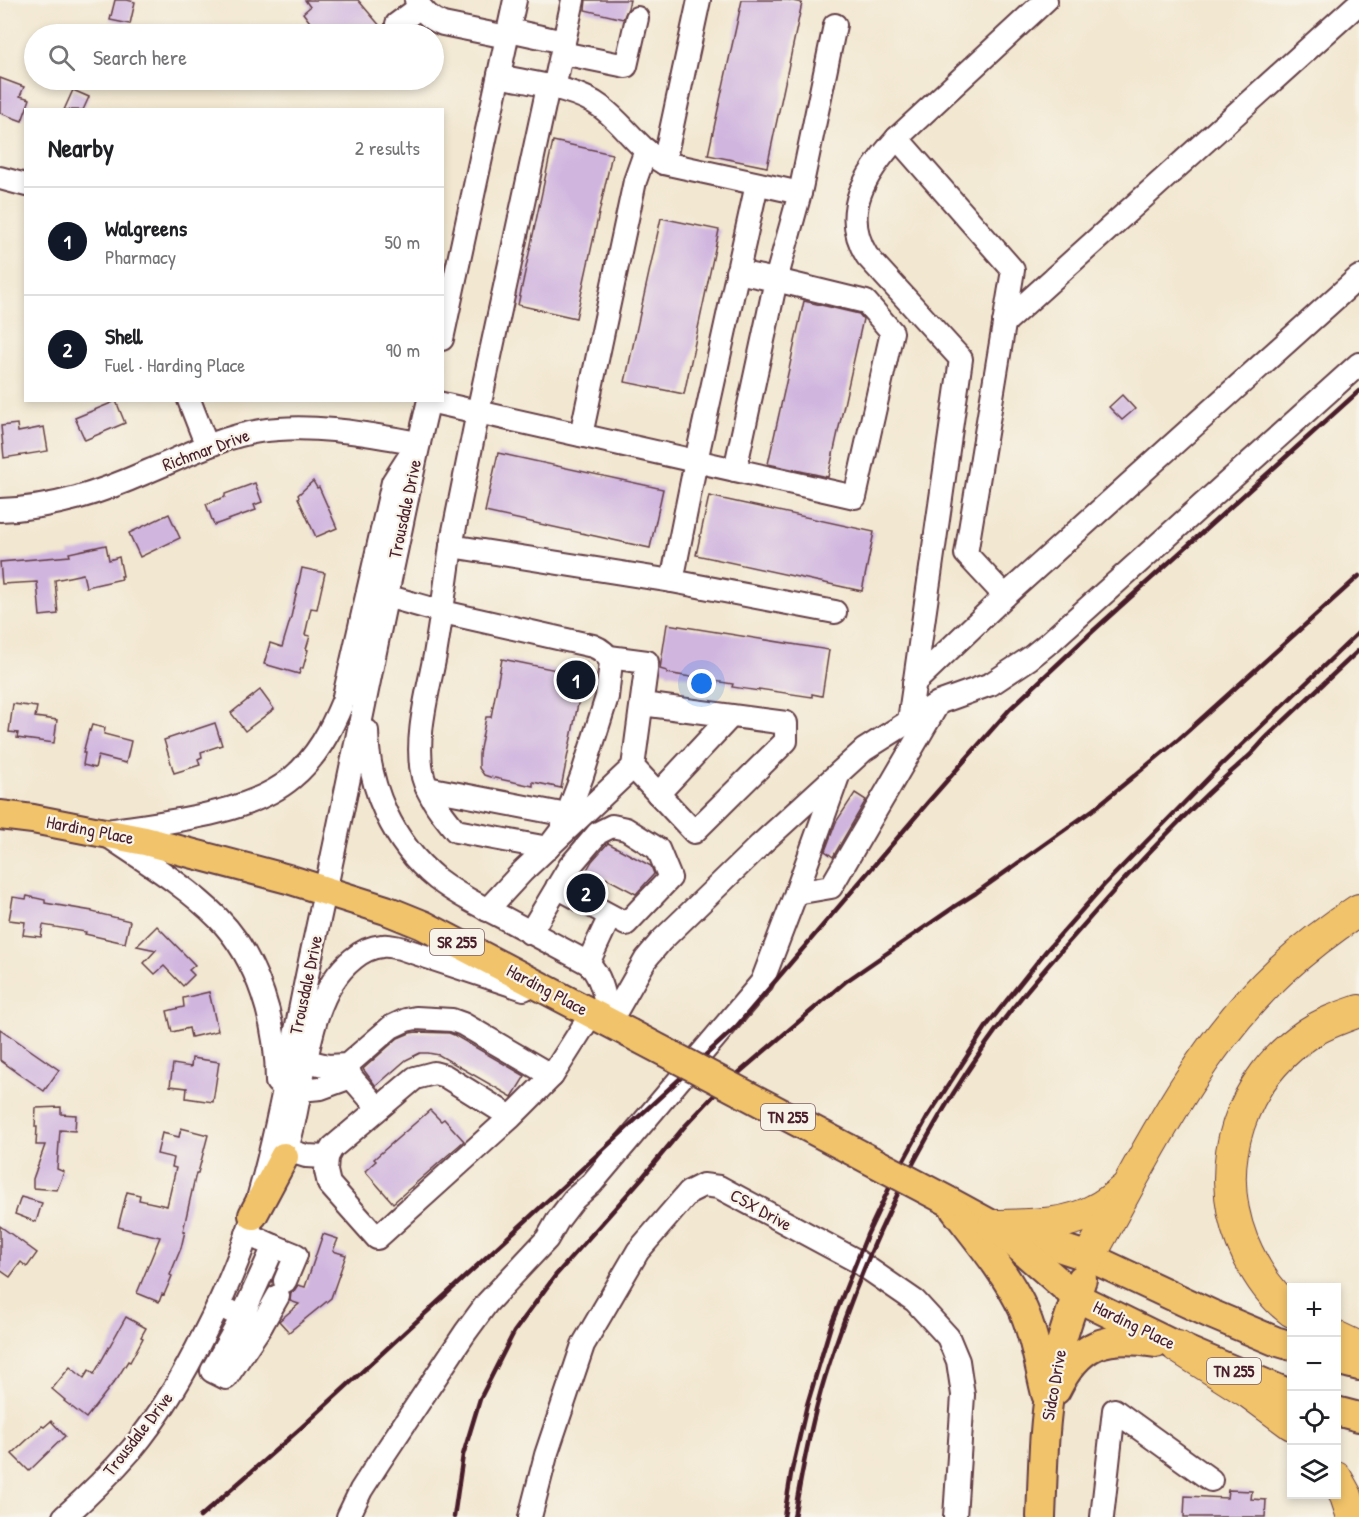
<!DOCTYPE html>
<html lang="en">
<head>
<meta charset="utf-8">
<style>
  body { margin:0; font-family:"Patrick Hand",sans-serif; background:#f2f2f2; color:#202124 }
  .controls { position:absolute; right:18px; bottom:18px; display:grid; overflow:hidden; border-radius:0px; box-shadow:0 3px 9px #0003 }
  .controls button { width:54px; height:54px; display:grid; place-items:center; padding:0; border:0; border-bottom:2px solid #e0e0e0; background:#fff; color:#202124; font:30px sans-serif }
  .you { position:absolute; left:702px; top:684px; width:21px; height:21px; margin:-15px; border:4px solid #fff; border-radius:50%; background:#1a73e8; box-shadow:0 0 0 9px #1a73e833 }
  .badge { display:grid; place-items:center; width:39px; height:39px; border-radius:50%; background:#111827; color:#fff; font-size:20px; font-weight:700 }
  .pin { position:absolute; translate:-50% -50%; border:3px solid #fff; box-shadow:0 2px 6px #0006 }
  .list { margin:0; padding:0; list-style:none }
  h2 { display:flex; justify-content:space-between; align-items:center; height:78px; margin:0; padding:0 24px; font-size:26px }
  h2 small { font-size:20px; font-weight:400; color:#757577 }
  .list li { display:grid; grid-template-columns:39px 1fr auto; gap:18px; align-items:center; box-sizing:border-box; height:108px; padding:0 24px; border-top:2px solid #e0e0e0 }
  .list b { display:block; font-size:22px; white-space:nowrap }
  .list p { margin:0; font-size:20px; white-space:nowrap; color:#757577 }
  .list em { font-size:20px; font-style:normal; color:#757577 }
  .icon { flex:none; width:33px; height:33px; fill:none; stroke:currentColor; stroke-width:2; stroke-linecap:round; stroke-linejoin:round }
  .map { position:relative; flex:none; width:1359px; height:1517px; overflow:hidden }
  .search { position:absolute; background:#fff; box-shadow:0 3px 9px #0003; left:24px; top:24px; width:420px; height:66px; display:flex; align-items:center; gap:15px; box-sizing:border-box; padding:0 21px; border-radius:33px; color:#757577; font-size:22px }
  .panel { position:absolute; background:#fff; box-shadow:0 3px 9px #0003; left:24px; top:108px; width:420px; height:294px; border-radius:0px }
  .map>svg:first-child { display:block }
  .building { fill:#d0b5df }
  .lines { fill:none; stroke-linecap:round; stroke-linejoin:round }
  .minor-casing { stroke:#633d44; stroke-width:26 }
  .major-casing { stroke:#633d44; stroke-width:32 }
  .highway-casing { stroke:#633d44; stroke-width:34 }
  .minor { stroke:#fff; stroke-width:22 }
  .major { stroke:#f1c36a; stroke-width:28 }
  .highway { stroke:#f1c36a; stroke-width:32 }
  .rail { stroke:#4a1f2b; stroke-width:4.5 }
  .major-bridge-casing { stroke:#633d44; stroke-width:32; stroke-linecap:butt }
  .major-bridge { stroke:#f1c36a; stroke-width:28 }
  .labels { text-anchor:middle; stroke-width:4.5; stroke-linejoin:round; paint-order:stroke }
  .shield { fill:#f7f3e8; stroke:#7e5f64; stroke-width:1.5 }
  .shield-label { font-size:16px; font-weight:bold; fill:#4a1f2b }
  .street-label { font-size:18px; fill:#4a1f2b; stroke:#f7f3e8 }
</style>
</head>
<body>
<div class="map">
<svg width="1359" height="1517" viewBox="0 0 1359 1517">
  <rect width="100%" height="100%" fill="#f7f3e8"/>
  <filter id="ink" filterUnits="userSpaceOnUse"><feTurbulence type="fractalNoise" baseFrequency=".0167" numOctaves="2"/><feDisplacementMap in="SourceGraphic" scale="12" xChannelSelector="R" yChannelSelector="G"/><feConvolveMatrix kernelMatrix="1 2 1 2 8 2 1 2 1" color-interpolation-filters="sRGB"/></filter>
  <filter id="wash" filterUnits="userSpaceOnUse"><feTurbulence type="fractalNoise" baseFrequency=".008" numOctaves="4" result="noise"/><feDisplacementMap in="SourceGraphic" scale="24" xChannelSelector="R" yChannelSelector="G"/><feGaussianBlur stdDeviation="1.35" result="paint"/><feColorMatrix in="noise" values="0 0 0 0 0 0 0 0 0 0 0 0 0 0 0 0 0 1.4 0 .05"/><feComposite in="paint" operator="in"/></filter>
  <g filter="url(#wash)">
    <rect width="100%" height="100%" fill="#f2e7d0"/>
    <g id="blocks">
      <g class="building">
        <path d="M 115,0 L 127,0 L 135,2 L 130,24 L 110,20 Z"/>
        <path d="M 305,0 L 358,0 L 387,34 L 319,34 L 303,13 L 310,7 Z"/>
        <path d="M 586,0 L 630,0 L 628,8 L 623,19 L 585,10 Z"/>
        <path d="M 742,0 L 788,0 L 802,3 L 767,167 L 708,155 Z"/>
        <path d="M 0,78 L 24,87 L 20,96 L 30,99 L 22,121 L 0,113 Z"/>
        <path d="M 73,90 L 89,97 L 83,110 L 64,110 Z"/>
        <path d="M 553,141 L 612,154 L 576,318 L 518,305 Z"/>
        <path d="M 661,218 L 719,230 L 684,394 L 625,382 Z"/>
        <path d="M 804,301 L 859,314 L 863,319 L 828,477 L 768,464 Z"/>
        <path d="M 1122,395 L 1135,409 L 1122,420 L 1109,407 Z"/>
        <path d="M 116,401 L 125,423 L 85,440 L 75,418 Z"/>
        <path d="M 17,424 L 18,432 L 44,427 L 48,451 L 4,458 L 1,426 Z"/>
        <path d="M 498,453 L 663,489 L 650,548 L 485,512 Z"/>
        <path d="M 313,481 L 317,488 L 319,487 L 337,528 L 316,537 L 298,498 L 299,497 L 298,495 Z"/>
        <path d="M 255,483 L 262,502 L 254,505 L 256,510 L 214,525 L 206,504 L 225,497 L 225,494 Z"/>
        <path d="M 709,496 L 874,532 L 862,591 L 696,555 Z"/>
        <path d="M 169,514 L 180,538 L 140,557 L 129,533 Z"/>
        <path d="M 106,545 L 109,560 L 119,557 L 123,576 L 121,576 L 122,579 L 86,587 L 83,574 L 55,580 L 58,614 L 40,616 L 37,582 L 2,584 L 0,562 L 70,556 L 69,553 Z"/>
        <path d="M 302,568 L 325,573 L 317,609 L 311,608 L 305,635 L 310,636 L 306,649 L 308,650 L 303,668 L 301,668 L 299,674 L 264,664 L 270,643 L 282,647 L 291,617 Z"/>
        <path d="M 667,624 L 829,650 L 822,696 L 812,694 L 812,697 L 759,689 L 759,691 L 732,687 L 733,684 L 667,673 L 667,671 L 660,669 Z"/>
        <path d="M 502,659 L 566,672 L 567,670 L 573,671 L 586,663 L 595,675 L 582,684 L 561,788 L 533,782 L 533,786 L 490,777 L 484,775 L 479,768 L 479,754 L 486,717 L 491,717 Z"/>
        <path d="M 260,690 L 274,709 L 245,731 L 231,713 Z"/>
        <path d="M 13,704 L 37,707 L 35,717 L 57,720 L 54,743 L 17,738 L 18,733 L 9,732 Z"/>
        <path d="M 215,723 L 222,745 L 201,752 L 202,757 L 198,759 L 200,765 L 174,773 L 164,740 Z"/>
        <path d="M 92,725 L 105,728 L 104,734 L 131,741 L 126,763 L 98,756 L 95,768 L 83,765 L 85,753 L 83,753 L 89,730 L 90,731 Z"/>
        <path d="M 855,793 L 866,800 L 833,857 L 825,851 L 836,822 Z"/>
        <path d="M 608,843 L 651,866 L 654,874 L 636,894 L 606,878 L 598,894 L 579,884 L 592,861 Z"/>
        <path d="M 27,896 L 45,900 L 45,903 L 92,911 L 92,912 L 130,921 L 125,943 L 85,934 L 86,932 L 43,925 L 41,937 L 23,935 L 25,922 L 9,920 L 13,897 L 26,899 Z"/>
        <path d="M 157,926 L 195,965 L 189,970 L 194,975 L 183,986 L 164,966 L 155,974 L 144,963 L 156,950 L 137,946 Z"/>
        <path d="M 209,992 L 218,1031 L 191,1037 L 189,1028 L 172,1032 L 167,1011 L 184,1007 L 183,998 Z"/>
        <path d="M 0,1029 L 59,1070 L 44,1091 L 0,1060 Z"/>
        <path d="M 417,1032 L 449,1033 L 454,1035 L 525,1076 L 512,1097 L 439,1055 L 428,1053 L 420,1053 L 406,1060 L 376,1086 L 363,1069 L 398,1038 L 410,1033 Z"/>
        <path d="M 192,1058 L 219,1062 L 213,1102 L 186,1098 L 187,1088 L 170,1086 L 173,1064 L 191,1067 Z"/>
        <path d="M 61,1107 L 61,1114 L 76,1115 L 75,1131 L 60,1130 L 57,1169 L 64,1172 L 57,1190 L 33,1188 L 33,1179 L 45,1145 L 36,1145 L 37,1127 L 35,1127 L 36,1108 Z"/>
        <path d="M 430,1110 L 441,1121 L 444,1119 L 464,1141 L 393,1203 L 365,1171 L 376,1161 L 374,1159 Z"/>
        <path d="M 181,1128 L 208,1135 L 198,1173 L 196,1173 L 183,1231 L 185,1231 L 181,1248 L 170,1275 L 172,1276 L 164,1295 L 162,1294 L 159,1302 L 137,1293 L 160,1237 L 118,1227 L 127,1192 L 140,1195 L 139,1200 L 167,1206 L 176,1168 L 172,1167 L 174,1158 L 157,1154 L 162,1133 L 179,1137 Z"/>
        <path d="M 21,1197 L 42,1203 L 36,1222 L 15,1214 Z"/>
        <path d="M 0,1226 L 37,1253 L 27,1267 L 21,1262 L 10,1277 L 0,1270 Z"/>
        <path d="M 323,1234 L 338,1239 L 333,1251 L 346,1255 L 331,1298 L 289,1332 L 279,1321 L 299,1304 L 290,1301 L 291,1293 L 294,1291 L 298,1285 L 305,1287 Z"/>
        <path d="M 126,1317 L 146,1328 L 141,1337 L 143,1338 L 130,1362 L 128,1361 L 118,1377 L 86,1418 L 64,1401 L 65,1400 L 52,1389 L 70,1367 L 84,1378 L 89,1370 L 94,1374 Z"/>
        <path d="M 51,1421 L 65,1436 L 29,1471 L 12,1454 L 42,1426 L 44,1427 Z"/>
        <path d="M 1228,1490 L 1252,1491 L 1251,1499 L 1266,1500 L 1265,1517 L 1184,1517 L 1185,1496 L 1227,1498 Z"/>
      </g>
    </g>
  </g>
  <g filter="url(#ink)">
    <use href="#blocks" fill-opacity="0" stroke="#633d44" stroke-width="1.5"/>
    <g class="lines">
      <defs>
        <g id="minor">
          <path d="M 416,0 C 423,12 430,19 443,24 L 507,37"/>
          <path d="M 397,24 L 420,7"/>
          <path d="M 509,30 L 564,42"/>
          <path d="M 562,53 L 626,66 L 637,18"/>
          <path d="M 499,76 C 530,83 576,88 601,107 C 624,124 639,150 664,163 L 699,0"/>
          <path d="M 548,87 L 478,412 L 451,546 L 672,581"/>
          <path d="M 554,88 L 573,0"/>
          <path d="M 897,138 L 1013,270 L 966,554 L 1005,596 L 1359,277"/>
          <path d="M 664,163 L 800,193"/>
          <path d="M 0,178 L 26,185"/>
          <path d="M 757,184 L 696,461 L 672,581 L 835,612"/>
          <path d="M 1004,323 L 1359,3"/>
          <path d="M 442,339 L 515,0"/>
          <path d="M 189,400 L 207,446"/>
          <path d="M 429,401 L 855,497 L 892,332 L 866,302 L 776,280 L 800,193 L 835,25"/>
          <path d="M 581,435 L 635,181 L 646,150"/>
          <path d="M 735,470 L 776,280 L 737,272"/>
          <path d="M 0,510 C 55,508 99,493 149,471 C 185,456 221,437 260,431 C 312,423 367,434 419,443"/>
          <path d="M 386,596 L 443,612 L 593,646 C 601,649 607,654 611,662 L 607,697 L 582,776 L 561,831 L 548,848 L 456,831 C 443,815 429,798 423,777 C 414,740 428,692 435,655 C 441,619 446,583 451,546"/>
          <path d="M 609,657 L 647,662 L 633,767 L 694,832 L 786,741 L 786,723 L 642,704"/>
          <path d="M 914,683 L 1005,596"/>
          <path d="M 909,721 L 961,359 L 867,256 C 839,211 867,172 897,138 L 1046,0"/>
          <path d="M 367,731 C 368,788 393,843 437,879 C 458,895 480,906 504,918 C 532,933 560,948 588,963 C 604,979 605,1001 610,1022"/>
          <path d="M 838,776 L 796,893 L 831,887 L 936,707"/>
          <path d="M 427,788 L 567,815"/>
          <path d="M 658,794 L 731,716"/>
          <path d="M 113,830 C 167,822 250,814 292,778 C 317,757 331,730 343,701 L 393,482 L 411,454"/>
          <path d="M 108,836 C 146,862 186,886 218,918 C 259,960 277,1024 277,1082"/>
          <path d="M 487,910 L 523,871 L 633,767"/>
          <path d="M 530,933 L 570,866 L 598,833 L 612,826 L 626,829 L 658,849 L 670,878 L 626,924 L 557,887"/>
          <path d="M 588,963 L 610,916"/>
          <path d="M 610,1022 L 646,959 L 661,941 L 760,845 L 864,750 L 938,703 L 991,684 L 1030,658 L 1051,641 L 1359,364"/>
          <path d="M 293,1059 L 306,1061 L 328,1066 L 347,1065 L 391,1027 L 406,1020 L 416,1018 L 452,1020 L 463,1024 L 552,1076 L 592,1013"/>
          <path d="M 347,1065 L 351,1077 L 378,1108"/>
          <path d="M 300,1090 L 321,1088 L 351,1077"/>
          <path d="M 511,1117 L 445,1076 L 434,1073 L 415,1078 L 332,1148 L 327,1157 L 326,1171 L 329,1184 L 377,1238 L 511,1117 L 552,1076"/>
          <path d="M 273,1147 L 287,1150 L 306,1156 L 327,1157"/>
          <path d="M 284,1157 C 306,1099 302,999 353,959 C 361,952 371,947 382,946 C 388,945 394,947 400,948 L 524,989"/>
          <path d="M 247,1234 L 274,1246 L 242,1317 L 261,1326 L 278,1296"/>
          <path d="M 274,1246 L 296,1255 L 285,1281"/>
          <path d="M 218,1305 L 242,1317 L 212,1371 L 226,1378 L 261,1326"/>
          <path d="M 64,1517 C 88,1496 111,1473 132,1449 C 161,1414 185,1373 205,1332 C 224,1295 241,1256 253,1216 C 279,1130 293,1040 312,952 C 340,825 365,698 392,570 C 404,514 415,457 429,400"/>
          <path d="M 348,1517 L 361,1490 L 379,1462 L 465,1333 L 487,1303 L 547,1239 L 558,1220 L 574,1199 L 592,1183 L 762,982 L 796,893"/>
          <path d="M 530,1517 L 546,1455 L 583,1345 L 638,1251 L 689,1192 L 703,1185 L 719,1187 L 857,1261 L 915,1301 L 948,1337 L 958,1361 L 963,1395 L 955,1517"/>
          <path d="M 1102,1517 L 1114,1410 L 1211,1480"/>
        </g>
        <g id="major">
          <path d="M 0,815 L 33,819 L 145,841 L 288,879 L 386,910 L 423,925 L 629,1033"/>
          <path d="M 948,1201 L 994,1226 L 1089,1257 L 1211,1314 L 1275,1341 L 1292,1346"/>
          <path d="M 955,1210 C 979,1241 1006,1273 1023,1309 C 1035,1336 1039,1366 1046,1394"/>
          <path d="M 253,1215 L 284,1157"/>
          <path d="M 1005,1235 L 1076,1297 L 1178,1347 L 1292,1395"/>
          <path d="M 1336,1360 L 1359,1366"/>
          <path d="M 1056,1390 C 1080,1342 1105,1335 1156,1343"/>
          <path d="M 1336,1411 L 1359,1417"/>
          <path d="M 1041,1517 C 1043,1473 1043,1428 1051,1384 C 1058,1348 1070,1314 1082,1279"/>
        </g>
        <g id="highway">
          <path d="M 994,1226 C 1028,1225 1065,1227 1095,1210 C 1105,1205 1114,1198 1122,1191"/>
          <path d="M 1089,1257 C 1145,1157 1195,1050 1280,971 C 1305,948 1331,928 1359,910"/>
          <path d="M 1292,1311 C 1268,1293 1253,1268 1242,1241 C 1212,1164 1240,1079 1309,1033 C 1324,1023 1342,1017 1359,1011"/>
          <path d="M 1336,1337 L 1359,1348"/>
          <path d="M 1178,1347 L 1250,1393 L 1292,1424"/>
          <path d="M 1336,1478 L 1346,1496 L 1353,1517"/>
        </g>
      </defs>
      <use href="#minor" class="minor-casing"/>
      <use href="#major" class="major-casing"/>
      <use href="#highway" class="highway-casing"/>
      <use href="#minor" class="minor"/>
      <use href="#major" class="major"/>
      <use href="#highway" class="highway"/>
      <g class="rail">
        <path d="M 200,1517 L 302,1427 L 736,1027 L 929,801 L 1010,709 L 1093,631 L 1359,391"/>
        <path d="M 454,1517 L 463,1455 L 480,1399 L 514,1332 L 555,1276 L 642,1178 L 685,1126 L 721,1088 L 845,982 L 954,907 L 976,893 L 1094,809 L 1179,739 L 1359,576"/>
        <path d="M 784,1517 L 791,1474 L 807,1405 L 831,1325 L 867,1235 L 893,1180 L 927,1118 L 988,1024 L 1046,951 L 1104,885 L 1221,765 L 1359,632"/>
        <path d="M 794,1517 C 802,1470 811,1422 825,1377 C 866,1246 928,1117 1012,1009 C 1034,981 1058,954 1081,928 C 1109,896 1137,864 1167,834 C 1193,807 1220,781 1248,757 C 1256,750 1262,741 1270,734 C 1300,706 1329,678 1359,650"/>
      </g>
      <defs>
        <path id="major-bridge" d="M 629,1033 L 948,1201"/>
      </defs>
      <use href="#major-bridge" class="major-bridge-casing"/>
      <use href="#major-bridge" class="major-bridge"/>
    </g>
  </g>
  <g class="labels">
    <g class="shield">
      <rect x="430" y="929" width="54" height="26" rx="4.5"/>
      <rect x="761" y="1104" width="54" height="26" rx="4.5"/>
      <rect x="1207" y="1358" width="54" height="26" rx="4.5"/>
    </g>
    <g class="shield-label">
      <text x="457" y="948">SR 255</text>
      <text x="788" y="1123">TN 255</text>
      <text x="1234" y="1377">TN 255</text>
    </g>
    <g class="street-label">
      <text transform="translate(206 450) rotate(-20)" y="6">Richmar Drive</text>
      <text transform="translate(405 509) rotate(-78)" y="6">Trousdale Drive</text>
      <text transform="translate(90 830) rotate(11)" y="6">Harding Place</text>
      <text transform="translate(306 985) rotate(-78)" y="6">Trousdale Drive</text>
      <text transform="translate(547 990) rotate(28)" y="6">Harding Place</text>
      <text transform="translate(761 1210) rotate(29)" y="6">CSX Drive</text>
      <text transform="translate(1134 1325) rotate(26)" y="6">Harding Place</text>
      <text transform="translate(1054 1385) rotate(-80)" y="6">Sidco Drive</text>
      <text transform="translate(138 1434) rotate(-52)" y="6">Trousdale Drive</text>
    </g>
  </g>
</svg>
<div class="controls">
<button>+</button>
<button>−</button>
<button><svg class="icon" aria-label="locate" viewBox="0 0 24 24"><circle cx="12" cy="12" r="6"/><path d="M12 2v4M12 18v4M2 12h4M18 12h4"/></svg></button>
<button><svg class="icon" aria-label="layers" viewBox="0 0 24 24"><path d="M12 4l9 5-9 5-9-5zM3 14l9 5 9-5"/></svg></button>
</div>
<div class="you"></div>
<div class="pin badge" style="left:576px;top:680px">1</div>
<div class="pin badge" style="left:586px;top:893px">2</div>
<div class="search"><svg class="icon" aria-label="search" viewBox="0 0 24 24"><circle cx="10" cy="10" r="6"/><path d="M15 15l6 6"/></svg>Search here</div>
<section class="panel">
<h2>Nearby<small>2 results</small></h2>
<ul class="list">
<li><span class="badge">1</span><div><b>Walgreens</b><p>Pharmacy</p></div><em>50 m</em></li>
<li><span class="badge">2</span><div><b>Shell</b><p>Fuel · Harding Place</p></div><em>90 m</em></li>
</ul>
</section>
</div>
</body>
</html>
